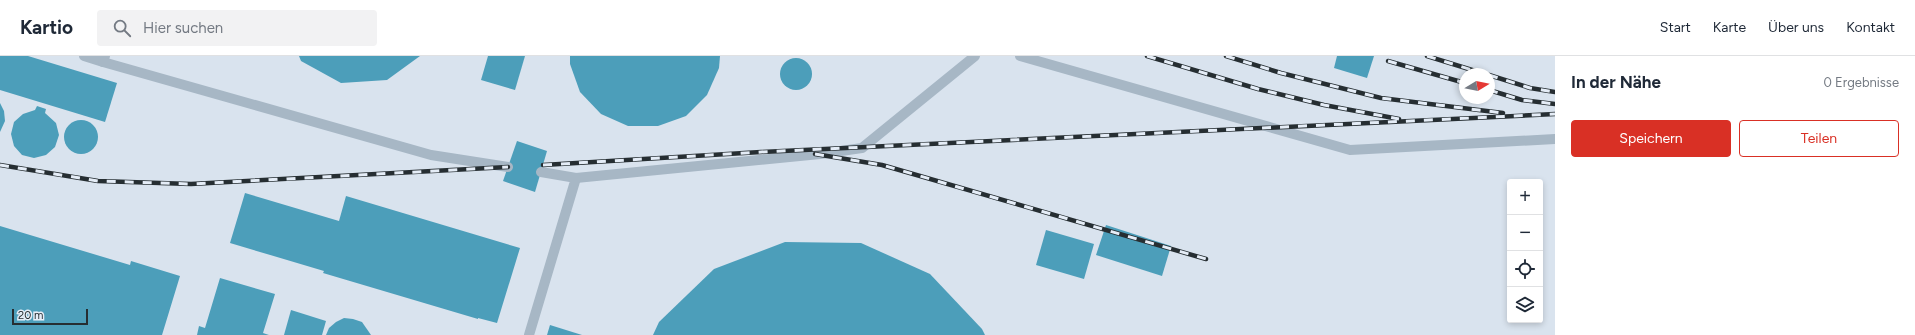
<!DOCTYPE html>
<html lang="de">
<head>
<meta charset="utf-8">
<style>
  body { margin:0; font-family:Figtree,sans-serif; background:#f2f2f3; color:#1f2937 }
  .controls { position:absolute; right:12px; bottom:12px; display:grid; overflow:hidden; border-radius:4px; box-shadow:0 2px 6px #0003 }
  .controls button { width:36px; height:36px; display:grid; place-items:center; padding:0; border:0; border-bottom:1px solid #e0e1e3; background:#fff; color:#1f2937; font:20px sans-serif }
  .compass { position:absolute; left:1459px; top:12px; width:36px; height:36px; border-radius:50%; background:#fff; box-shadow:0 2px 6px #0003; rotate:80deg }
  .scale { position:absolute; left:12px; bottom:10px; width:76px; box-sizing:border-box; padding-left:4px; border:2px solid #262e32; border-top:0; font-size:11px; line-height:14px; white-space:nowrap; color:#262e32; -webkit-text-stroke:3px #e5edf7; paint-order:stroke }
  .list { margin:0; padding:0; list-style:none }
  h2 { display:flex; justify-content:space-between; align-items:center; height:52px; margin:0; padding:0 16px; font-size:17px }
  h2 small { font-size:13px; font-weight:400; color:#747a83 }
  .actions { display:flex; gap:8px; padding:12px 16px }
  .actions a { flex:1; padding:9px 0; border:1px solid #d93025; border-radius:4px; text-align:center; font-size:14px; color:#d93025 }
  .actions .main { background:#d93025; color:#fff }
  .icon { flex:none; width:22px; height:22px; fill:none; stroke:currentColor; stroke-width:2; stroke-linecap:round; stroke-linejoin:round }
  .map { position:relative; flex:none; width:1555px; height:279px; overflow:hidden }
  header { display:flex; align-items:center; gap:24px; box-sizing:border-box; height:56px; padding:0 20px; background:#fff; border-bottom:1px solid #e0e1e3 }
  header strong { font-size:19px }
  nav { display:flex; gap:22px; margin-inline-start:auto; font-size:14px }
  .search { width:280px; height:36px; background:#f2f2f3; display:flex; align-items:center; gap:10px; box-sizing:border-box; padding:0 14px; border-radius:4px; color:#747a83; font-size:15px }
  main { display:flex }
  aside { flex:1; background:#fff }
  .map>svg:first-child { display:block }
  .building { fill:#4c9eba }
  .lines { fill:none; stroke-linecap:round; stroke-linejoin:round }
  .service { stroke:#a7b7c5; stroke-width:10 }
  .rail-casing { stroke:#262e32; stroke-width:4.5 }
  .rail { stroke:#e5edf7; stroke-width:3; stroke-dasharray:9; stroke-linecap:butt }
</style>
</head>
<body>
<header>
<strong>Kartio</strong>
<div class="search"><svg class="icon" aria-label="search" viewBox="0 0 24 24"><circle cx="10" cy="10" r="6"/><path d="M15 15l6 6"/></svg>Hier suchen</div>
<nav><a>Start</a><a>Karte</a><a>Über uns</a><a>Kontakt</a></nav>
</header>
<main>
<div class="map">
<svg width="1555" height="279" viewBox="0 0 1555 279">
  <rect width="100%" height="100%" fill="#d9e3ee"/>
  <g class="building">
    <path d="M 0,0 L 28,0 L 117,27 L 105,66 L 0,34 Z"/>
    <path d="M 299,0 L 420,0 L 387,24 L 341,27 L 301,5 Z"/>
    <path d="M 488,0 L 525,0 L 515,34 L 481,24 Z"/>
    <path d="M 570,0 L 720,0 L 719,12 L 707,39 L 686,60 L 658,70 L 628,70 L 601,58 L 580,36 L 570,8 Z"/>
    <path d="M 1337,0 L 1374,0 L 1367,22 L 1334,12 Z"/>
    <circle cx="796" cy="18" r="16"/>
    <path d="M 0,47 L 4,55 L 5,65 L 0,76 Z"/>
    <path d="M 37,50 L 46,53 L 45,57 L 56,67 L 59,79 L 55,91 L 46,99 L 34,102 L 22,99 L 14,90 L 11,78 L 14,66 L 23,58 L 35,54 Z"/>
    <circle cx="81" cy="81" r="17"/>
    <path d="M 517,85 L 547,95 L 535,136 L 503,125 Z"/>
    <path d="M 245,137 L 339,165 L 346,140 L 520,192 L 497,267 L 478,262 L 478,263 L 323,217 L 324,215 L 230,187 Z"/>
    <path d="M 1106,169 L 1171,190 L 1162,220 L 1096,199 Z"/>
    <path d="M 0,170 L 130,209 L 131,205 L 180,220 L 162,279 L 0,279 Z"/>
    <path d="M 1046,174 L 1094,188 L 1084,223 L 1036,209 Z"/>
    <path d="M 785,186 L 861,187 L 930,218 L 982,273 L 985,279 L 653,279 L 659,266 L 714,213 Z"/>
    <path d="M 220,222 L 275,238 L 263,277 L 269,279 L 197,279 L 199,270 L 205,272 Z"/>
    <path d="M 291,254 L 326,265 L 322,279 L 284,279 Z"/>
    <path d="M 344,262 L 353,263 L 362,266 L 371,279 L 326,279 L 329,272 L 336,266 Z"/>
    <path d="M 550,269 L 582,279 L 547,279 Z"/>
  </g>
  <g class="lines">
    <g class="service">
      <path d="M 84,0 L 103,6 L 105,0"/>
      <path d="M 1020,0 L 1350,94 L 1555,83"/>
      <path d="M 103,6 L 431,99 L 508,111"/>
      <path d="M 576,122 L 820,98 L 862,92 L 975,0"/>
      <path d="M 529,279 L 576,122 L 541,116"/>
    </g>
    <defs>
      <g id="rail">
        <path d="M 1147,0 L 1258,33 L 1324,49 L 1399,63"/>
        <path d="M 1226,0 L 1281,17 L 1381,42 L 1503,57"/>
        <path d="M 1427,0 L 1485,18"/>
        <path d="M 1388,5 L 1465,27"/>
        <path d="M 1489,19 L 1530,32 L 1555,36"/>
        <path d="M 1489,34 L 1522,44 L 1555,48"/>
        <path d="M 815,98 L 882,109 L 1206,203"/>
        <path d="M 0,109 L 98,125 L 191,128 L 508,111"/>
        <path d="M 543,109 L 761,96 L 1555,58"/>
      </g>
    </defs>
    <use href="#rail" class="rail-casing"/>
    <use href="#rail" class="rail"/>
  </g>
</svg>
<div class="controls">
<button>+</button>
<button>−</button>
<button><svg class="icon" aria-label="locate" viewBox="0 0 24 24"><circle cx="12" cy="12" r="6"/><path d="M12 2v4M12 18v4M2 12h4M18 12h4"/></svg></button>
<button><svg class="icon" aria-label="layers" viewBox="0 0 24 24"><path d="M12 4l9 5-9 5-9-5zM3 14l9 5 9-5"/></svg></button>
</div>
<svg class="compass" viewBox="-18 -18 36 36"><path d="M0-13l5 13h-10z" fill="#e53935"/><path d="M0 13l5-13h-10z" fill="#747a83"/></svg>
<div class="scale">20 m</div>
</div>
<aside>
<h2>In der Nähe<small>0 Ergebnisse</small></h2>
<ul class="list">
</ul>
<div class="actions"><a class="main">Speichern</a><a>Teilen</a></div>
</aside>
</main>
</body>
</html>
